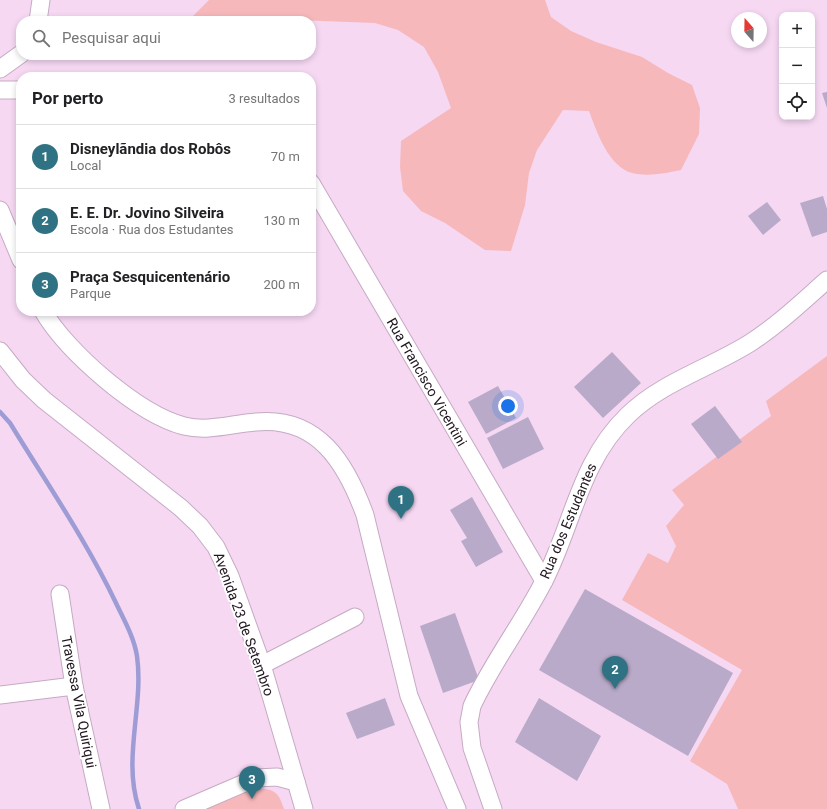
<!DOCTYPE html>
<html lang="pt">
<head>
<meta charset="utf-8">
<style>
  body { margin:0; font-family:Roboto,sans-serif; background:#f2f2f2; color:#202124 }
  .controls { position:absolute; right:12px; top:12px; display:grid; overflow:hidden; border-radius:8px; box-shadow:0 2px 6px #0003 }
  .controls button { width:36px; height:36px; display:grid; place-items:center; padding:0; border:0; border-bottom:1px solid #e0e0e0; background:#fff; color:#202124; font:20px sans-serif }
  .compass { position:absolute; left:731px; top:12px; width:36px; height:36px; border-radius:50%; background:#fff; box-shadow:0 2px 6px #0003; rotate:340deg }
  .you { position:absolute; left:508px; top:406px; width:14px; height:14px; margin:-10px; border:3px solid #fff; border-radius:50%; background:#1a73e8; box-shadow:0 0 0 6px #1a73e833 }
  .badge { display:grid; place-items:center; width:26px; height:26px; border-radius:50%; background:#2f7283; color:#fff; font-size:13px; font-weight:700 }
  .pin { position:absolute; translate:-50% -33px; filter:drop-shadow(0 1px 2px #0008) }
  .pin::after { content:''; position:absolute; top:21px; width:14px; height:12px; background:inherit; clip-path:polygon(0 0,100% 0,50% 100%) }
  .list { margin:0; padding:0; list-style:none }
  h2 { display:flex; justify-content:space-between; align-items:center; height:52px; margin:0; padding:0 16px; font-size:17px }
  h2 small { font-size:13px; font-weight:400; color:#757577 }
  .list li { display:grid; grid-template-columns:26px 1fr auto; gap:12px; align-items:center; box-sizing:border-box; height:64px; padding:0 16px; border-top:1px solid #e0e0e0 }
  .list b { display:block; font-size:15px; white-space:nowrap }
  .list p { margin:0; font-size:13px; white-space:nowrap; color:#757577 }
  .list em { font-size:13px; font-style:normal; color:#757577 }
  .icon { flex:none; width:22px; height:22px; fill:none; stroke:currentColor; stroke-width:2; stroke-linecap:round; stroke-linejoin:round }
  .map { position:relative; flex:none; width:827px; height:809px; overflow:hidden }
  .search { position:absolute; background:#fff; box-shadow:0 2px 6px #0003; left:16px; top:16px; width:300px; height:44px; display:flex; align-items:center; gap:10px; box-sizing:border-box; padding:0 14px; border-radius:16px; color:#757577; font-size:15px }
  .panel { position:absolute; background:#fff; box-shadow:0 2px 6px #0003; left:16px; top:72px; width:300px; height:244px; border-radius:16px }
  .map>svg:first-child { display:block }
  .green { fill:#f6b8bb }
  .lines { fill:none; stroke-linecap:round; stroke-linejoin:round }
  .stream { stroke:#9d9cd5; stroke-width:4.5 }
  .building { fill:#b9aaca }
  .minor-casing { stroke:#c6aac3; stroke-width:19 }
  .minor { stroke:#fff; stroke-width:17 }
  .labels { text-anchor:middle; stroke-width:4; stroke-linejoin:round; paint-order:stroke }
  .street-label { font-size:14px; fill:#1f151e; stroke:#fff }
</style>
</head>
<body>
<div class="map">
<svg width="827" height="809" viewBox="0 0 827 809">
  <rect width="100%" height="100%" fill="#f6d8f3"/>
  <g class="green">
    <path d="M 209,0 L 545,0 L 551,17 L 571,31 L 596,42 L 642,57 L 668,73 L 692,85 L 700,108 L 699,134 L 681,170 C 666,173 647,177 632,173 C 608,166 597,132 589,111 L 563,110 L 537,150 L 529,173 L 525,205 L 511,251 L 485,250 L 445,223 L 421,211 L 403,191 L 400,167 L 401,141 L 451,108 L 438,72 L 424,47 L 398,30 L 375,23 L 297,20 L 188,21 Z"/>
    <path d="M 827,356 L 827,809 L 738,809 L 727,784 L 690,761 L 742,670 L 622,600 L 648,553 L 668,563 L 676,546 L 666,526 L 684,505 L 672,490 L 771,416 L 766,401 Z"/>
    <path d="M 258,788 C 276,790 278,792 284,809 L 203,809 L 213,803 Z"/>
  </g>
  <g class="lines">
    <path class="stream" d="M 0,412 L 10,423 C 46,482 86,540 116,603 C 124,620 134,637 137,656 C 144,707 122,759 139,809"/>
  </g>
  <g class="building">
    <path d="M 827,92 L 827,108 L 822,93 Z"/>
    <path d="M 823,196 L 827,209 L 827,232 L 812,237 L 800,203 Z"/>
    <path d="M 767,202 L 781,220 L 763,235 L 748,216 Z"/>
    <path d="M 612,352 L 641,383 L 603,418 L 574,387 Z"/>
    <path d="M 498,386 L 516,418 L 486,434 L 468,402 Z"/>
    <path d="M 715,406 L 742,442 L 718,459 L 691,424 Z"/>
    <path d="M 528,417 L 544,449 L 503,469 L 487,438 Z"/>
    <path d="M 472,497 L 503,552 L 476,567 L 461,541 L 467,538 L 450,510 Z"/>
    <path d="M 585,589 L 733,673 L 688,756 L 539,670 Z"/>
    <path d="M 455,613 L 479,680 L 443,693 L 420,626 Z"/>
    <path d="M 385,698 L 395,725 L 357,739 L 346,713 Z"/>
    <path d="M 539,698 L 601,736 L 577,781 L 515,742 Z"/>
  </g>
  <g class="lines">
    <defs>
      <g id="minor">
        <path d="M 38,21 L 41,0"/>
        <path d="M 0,69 L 21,54"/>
        <path d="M 0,90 L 21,90"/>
        <path d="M 311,183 L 544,581"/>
        <path d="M 0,210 L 21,260"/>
        <path d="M 43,311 C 67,352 138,414 184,426 C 208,432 231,424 256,422 C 318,416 346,463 365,515 L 409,696 L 457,809"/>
        <path d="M 0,351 L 23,380 L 44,400 L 181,508 L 200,526 L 216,547 L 230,576 L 262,665 L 304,809"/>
        <path d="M 60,594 L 74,686 L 101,809"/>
        <path d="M 262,665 L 355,617"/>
        <path d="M 0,695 L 74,686"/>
        <path d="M 184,809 L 256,778 L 277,777 L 296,782"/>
        <path d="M 493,809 L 472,748 L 469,722 L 472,706 C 492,663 522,624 544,581 C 573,524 580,461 628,415 C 662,382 710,368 750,343 C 778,325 802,302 827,280"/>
      </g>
    </defs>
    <use href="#minor" class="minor-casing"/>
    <use href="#minor" class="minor"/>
  </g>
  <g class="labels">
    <g class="street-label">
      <text transform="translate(427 382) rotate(60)" y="5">Rua Francisco Vicentini</text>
      <text transform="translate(568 521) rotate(-67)" y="5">Rua dos Estudantes</text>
      <text transform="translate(244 624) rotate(70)" y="5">Avenida 23 de Setembro</text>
      <text transform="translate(79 702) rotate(79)" y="5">Travessa Vila Quiriqui</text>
    </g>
  </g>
</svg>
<div class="controls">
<button>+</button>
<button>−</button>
<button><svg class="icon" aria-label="locate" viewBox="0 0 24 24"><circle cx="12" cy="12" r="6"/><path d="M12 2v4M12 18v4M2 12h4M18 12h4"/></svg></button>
</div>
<svg class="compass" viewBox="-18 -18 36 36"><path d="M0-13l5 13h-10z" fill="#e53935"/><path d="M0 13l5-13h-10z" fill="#757577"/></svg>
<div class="you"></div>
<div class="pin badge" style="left:401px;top:519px">1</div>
<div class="pin badge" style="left:615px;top:689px">2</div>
<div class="pin badge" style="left:252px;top:799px">3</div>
<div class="search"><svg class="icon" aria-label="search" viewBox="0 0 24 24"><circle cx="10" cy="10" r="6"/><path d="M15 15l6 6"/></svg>Pesquisar aqui</div>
<section class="panel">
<h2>Por perto<small>3 resultados</small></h2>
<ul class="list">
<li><span class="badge">1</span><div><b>Disneylãndia dos Robôs</b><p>Local</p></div><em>70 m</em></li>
<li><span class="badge">2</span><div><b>E. E. Dr. Jovino Silveira</b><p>Escola · Rua dos Estudantes</p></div><em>130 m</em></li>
<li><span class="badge">3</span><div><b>Praça Sesquicentenário</b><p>Parque</p></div><em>200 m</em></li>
</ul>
</section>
</div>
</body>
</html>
